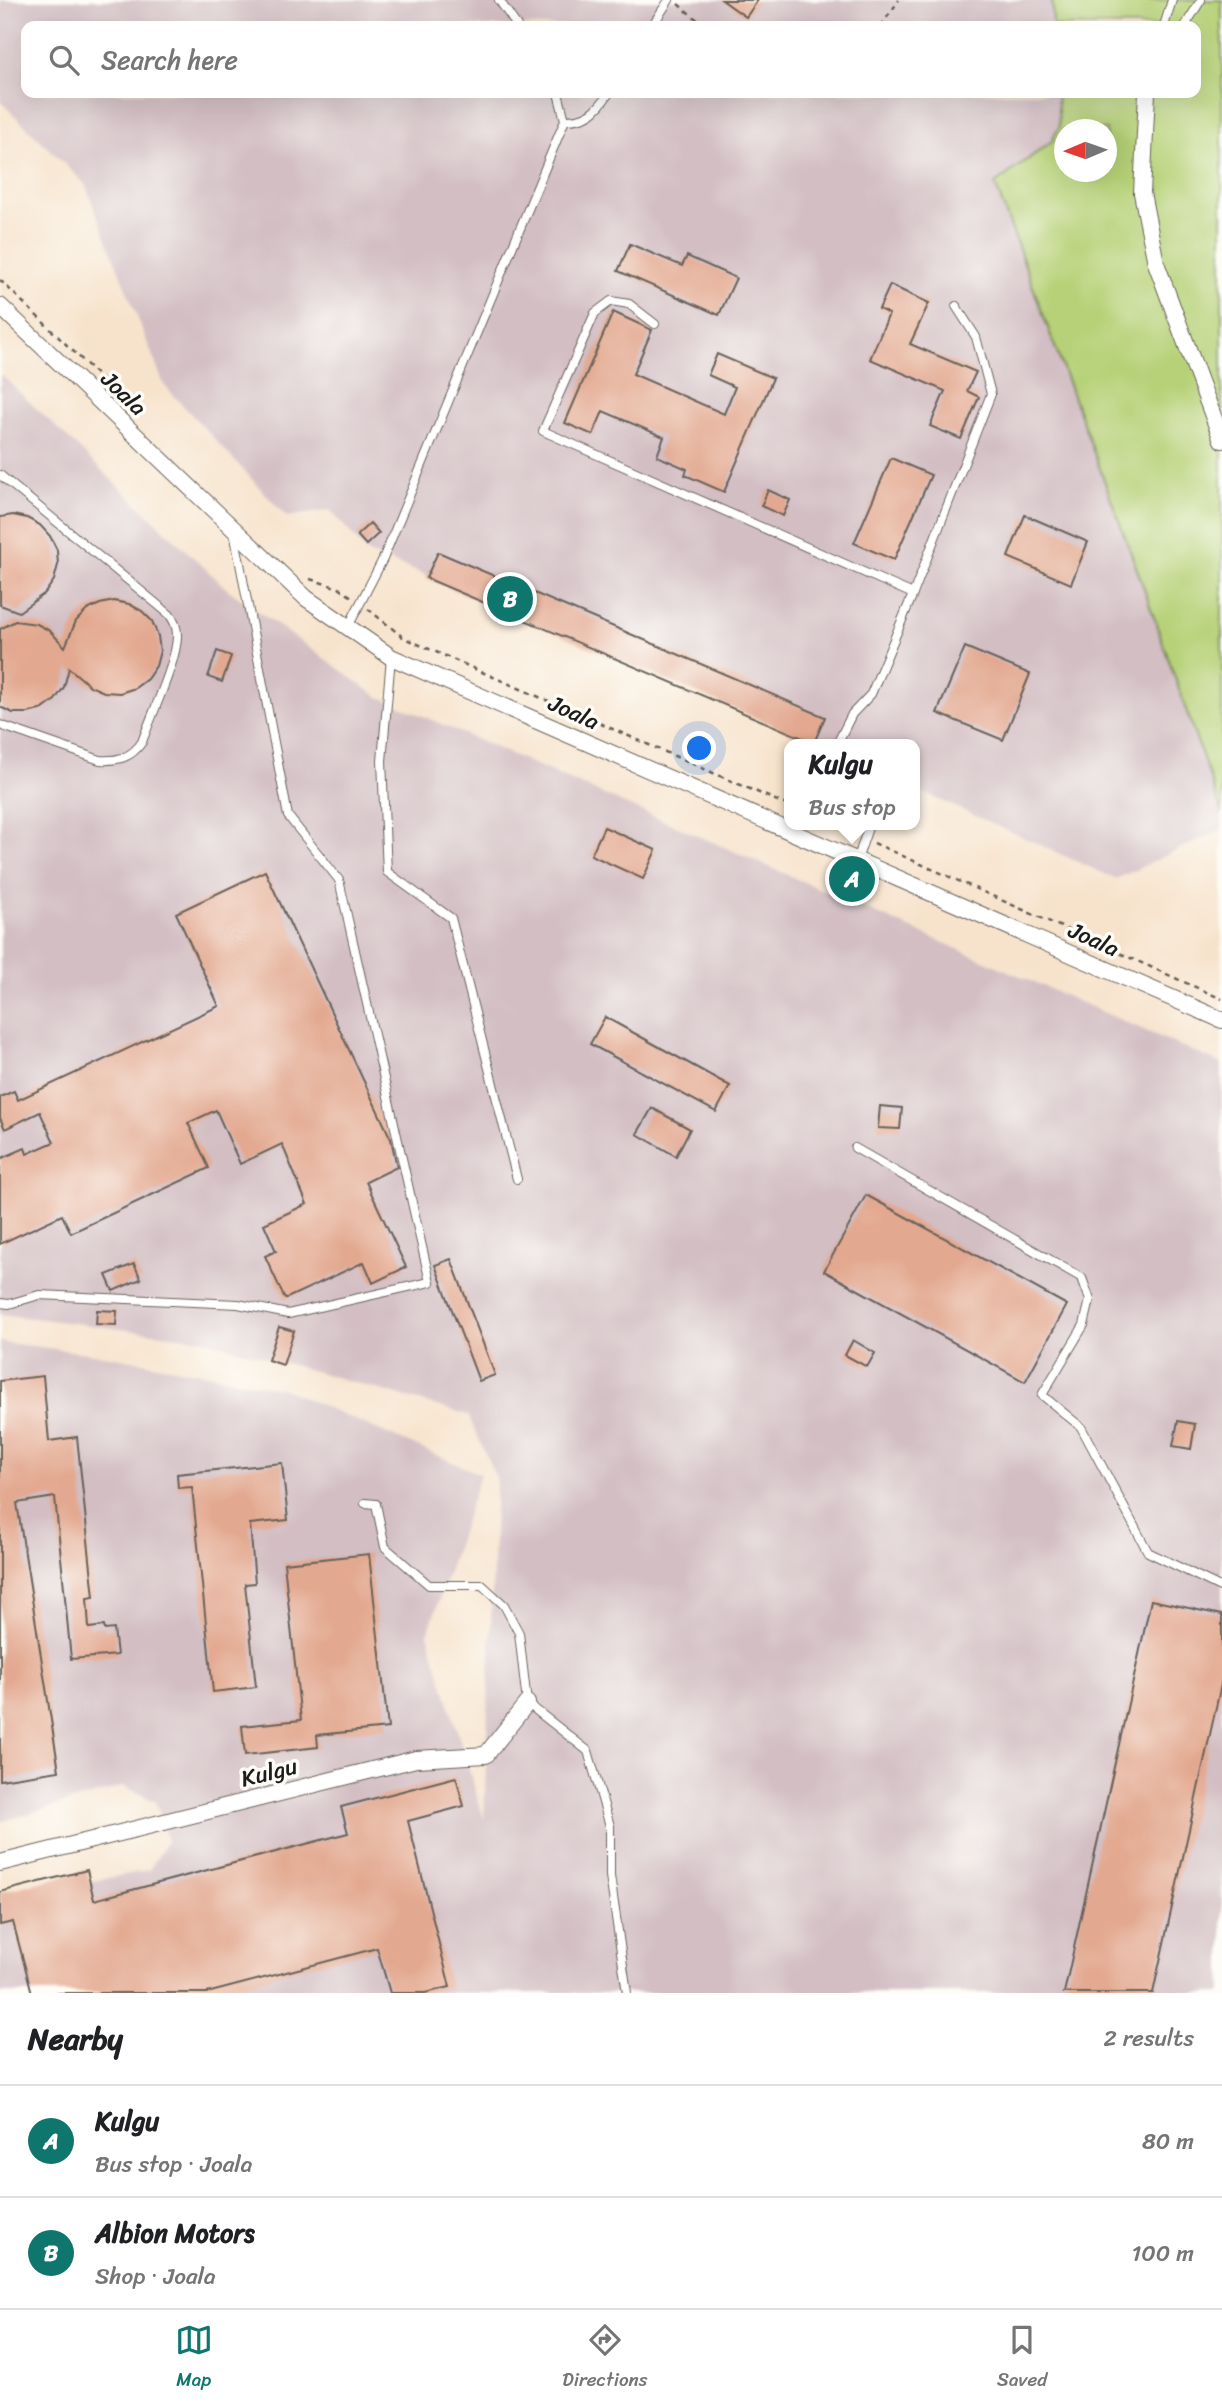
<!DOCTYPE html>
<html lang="en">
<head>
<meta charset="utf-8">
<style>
  body { margin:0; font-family:Sriracha,sans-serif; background:#f6f6f6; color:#202124 }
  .compass { position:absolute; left:1054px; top:119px; width:63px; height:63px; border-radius:50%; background:#fff; box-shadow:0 7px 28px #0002; rotate:268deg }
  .you { position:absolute; left:700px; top:749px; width:24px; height:24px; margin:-18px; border:5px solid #fff; border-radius:50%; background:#1a73e8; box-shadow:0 0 0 10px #1a73e833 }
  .badge { display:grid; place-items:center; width:46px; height:46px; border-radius:50%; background:#0f766e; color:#fff; font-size:23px; font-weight:700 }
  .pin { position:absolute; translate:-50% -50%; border:4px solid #fff; box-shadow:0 2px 7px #0006 }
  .popup { position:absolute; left:784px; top:739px; width:136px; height:91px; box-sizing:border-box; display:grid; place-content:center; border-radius:14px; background:#fff; filter:drop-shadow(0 2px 5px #0005); font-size:23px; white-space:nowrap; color:#757577 }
  .popup b { font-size:26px; color:#202124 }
  .popup::after { content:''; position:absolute; left:50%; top:100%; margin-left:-14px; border:14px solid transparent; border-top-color:#fff }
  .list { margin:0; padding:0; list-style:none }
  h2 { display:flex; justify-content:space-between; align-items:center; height:91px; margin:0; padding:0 28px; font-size:30px }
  h2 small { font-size:23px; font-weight:400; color:#757577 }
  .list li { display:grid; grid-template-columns:46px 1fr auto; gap:21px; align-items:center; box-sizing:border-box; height:112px; padding:0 28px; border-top:2px solid #e0e0e0 }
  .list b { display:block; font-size:26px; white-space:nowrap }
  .list p { margin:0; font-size:23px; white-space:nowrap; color:#757577 }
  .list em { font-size:23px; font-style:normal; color:#757577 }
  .icon { flex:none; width:38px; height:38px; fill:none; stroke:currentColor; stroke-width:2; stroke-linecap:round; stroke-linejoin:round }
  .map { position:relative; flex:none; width:1222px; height:1993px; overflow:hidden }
  .search { position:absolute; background:#fff; box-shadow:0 7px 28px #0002; left:21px; right:21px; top:21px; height:77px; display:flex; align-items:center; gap:18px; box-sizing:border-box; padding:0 24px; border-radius:14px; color:#757577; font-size:26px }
  .sheet { height:315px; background:#fff }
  nav { display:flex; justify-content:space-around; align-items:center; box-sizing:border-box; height:98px; border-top:2px solid #e0e0e0; background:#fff; font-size:19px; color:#757577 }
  nav a { display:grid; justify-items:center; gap:4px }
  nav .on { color:#0f766e }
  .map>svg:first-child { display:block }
  .industrial { fill:#d2bec3 }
  .green { fill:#b6d177; stroke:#69764a; stroke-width:2; fill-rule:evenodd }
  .building { fill:#e3a990 }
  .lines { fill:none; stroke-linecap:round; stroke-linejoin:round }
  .service-casing { stroke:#69625a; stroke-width:10 }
  .minor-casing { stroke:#69625a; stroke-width:18 }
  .path { stroke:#69625a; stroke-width:2.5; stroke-dasharray:5 5; stroke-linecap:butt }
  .service { stroke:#fff; stroke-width:8 }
  .minor { stroke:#fff; stroke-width:16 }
  .labels { text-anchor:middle; stroke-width:7; stroke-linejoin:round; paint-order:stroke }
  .street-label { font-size:23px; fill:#1c1c1c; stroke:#fdfcf7 }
</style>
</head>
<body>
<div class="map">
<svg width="1222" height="1993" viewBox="0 0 1222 1993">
  <rect width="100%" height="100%" fill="#fdfcf7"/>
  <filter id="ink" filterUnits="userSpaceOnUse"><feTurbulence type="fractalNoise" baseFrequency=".0143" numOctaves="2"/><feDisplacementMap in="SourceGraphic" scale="14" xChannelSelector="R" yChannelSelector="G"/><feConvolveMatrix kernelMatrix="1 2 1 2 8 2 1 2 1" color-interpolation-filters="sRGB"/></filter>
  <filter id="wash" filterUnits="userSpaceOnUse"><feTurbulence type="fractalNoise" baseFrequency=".00686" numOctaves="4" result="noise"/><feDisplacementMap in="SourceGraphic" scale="28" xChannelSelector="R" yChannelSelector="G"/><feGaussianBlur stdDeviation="1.57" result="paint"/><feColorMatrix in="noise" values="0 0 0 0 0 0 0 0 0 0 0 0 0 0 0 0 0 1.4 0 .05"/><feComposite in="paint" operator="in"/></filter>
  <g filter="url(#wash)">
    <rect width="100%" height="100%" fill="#f7e3cc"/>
    <g class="industrial">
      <path d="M 0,0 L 1052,0 L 1053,26 L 26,26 L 26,93 L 1057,93 L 1059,127 L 1052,141 L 995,184 L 1142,583 L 1222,813 L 1222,829 L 1116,879 L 915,789 L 915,744 L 817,744 L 426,575 L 368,553 L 330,510 L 287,517 L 164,385 L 85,184 L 0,101 Z"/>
      <path d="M 0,374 L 227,589 L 377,696 L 1222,1064 L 1222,1993 L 0,1993 L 0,1899 L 149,1870 L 167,1841 L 156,1802 L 124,1786 L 0,1822 L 0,1342 L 111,1356 L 284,1389 L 480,1474 L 428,1634 L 484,1819 L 496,1478 L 468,1415 L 202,1339 L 0,1314 Z"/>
    </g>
    <path class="green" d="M 1052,0 L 1222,0 L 1222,813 L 1142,583 L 995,184 L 1052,141 L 1059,127 L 1057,93 L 1196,93 L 1196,26 L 1053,26 ZM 1064,130 L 1106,130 L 1106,172 L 1064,172 Z"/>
    <g id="blocks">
      <g class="building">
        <path d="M 722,0 L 758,0 L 746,17 Z"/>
        <path d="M 630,244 L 682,266 L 687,256 L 736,278 L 719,315 L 618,271 Z"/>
        <path d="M 890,285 L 929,303 L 910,344 L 976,372 L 967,391 L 979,397 L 961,439 L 930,426 L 945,391 L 870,359 L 889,314 L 879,309 Z"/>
        <path d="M 613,312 L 652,330 L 633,374 L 724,414 L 735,387 L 708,375 L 717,354 L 773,378 L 724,492 L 685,475 L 687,469 L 657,456 L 664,437 L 603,411 L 593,435 L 565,423 Z"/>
        <path d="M 891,458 L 931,475 L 894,560 L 854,543 Z"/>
        <path d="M 768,490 L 790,500 L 783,516 L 761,506 Z"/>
        <path d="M 13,515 L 27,518 L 40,525 L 50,536 L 57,550 L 58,565 L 54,580 L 45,593 L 19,612 L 0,605 L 0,517 Z"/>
        <path d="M 1025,515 L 1088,542 L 1071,584 L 1008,557 Z"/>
        <path d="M 370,523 L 379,533 L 366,545 L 357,535 Z"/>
        <path d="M 438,552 L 825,717 L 814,743 L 426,578 Z"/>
        <path d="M 114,601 L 129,604 L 142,611 L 152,621 L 158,636 L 160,651 L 156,666 L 147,679 L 135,688 L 120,693 L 104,692 L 90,686 L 69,668 L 64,687 L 55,700 L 43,709 L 28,713 L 13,713 L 0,707 L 0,629 L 15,621 L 37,624 L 50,631 L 65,647 L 76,621 L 87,610 L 100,604 Z"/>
        <path d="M 965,647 L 1030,674 L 1003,740 L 937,713 Z"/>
        <path d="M 217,651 L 231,656 L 222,682 L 208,677 Z"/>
        <path d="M 604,827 L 656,850 L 643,879 L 591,855 Z"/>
        <path d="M 265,871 L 391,1139 L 397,1167 L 366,1182 L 406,1267 L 373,1283 L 364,1262 L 285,1299 L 265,1256 L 276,1251 L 264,1224 L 307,1204 L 282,1144 L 240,1164 L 216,1110 L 188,1123 L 209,1168 L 71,1233 L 62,1215 L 0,1244 L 0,1159 L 25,1148 L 27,1154 L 54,1142 L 40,1112 L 5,1129 L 0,1118 L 0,1097 L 14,1091 L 18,1100 L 219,1006 L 176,913 Z"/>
        <path d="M 605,1017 L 730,1086 L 716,1112 L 590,1044 Z"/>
        <path d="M 880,1106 L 902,1108 L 900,1129 L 878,1128 Z"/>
        <path d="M 652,1108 L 690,1129 L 676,1156 L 637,1134 Z"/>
        <path d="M 866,1195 L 1067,1305 L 1025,1382 L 824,1271 Z"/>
        <path d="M 451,1259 L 495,1375 L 479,1381 L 435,1265 Z"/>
        <path d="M 134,1264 L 141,1279 L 113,1291 L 106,1275 Z"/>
        <path d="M 97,1310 L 117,1311 L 116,1325 L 96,1324 Z"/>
        <path d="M 279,1327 L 294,1331 L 283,1365 L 268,1360 Z"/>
        <path d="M 853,1340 L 875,1353 L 867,1367 L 845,1355 Z"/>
        <path d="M 43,1376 L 49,1441 L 77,1437 L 94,1597 L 87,1598 L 89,1628 L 104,1626 L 105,1630 L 114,1629 L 117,1655 L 71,1659 L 55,1497 L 17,1503 L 59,1771 L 0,1780 L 0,1381 Z"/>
        <path d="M 1178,1421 L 1195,1424 L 1191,1449 L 1173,1446 Z"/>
        <path d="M 282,1463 L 288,1520 L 250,1524 L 255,1583 L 245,1584 L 256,1687 L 213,1692 L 192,1487 L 178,1488 L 177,1474 Z"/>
        <path d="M 369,1554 L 388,1728 L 317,1735 L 318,1747 L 245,1755 L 242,1726 L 301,1720 L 284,1563 Z"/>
        <path d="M 1151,1600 L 1222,1615 L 1222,1680 L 1153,1993 L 1064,1993 Z"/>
        <path d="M 456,1777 L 464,1806 L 408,1821 L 450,1987 L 425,1993 L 390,1993 L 377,1948 L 207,1993 L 32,1993 L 13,1922 L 0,1925 L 0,1892 L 87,1870 L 94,1900 L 348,1833 L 341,1807 Z"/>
      </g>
    </g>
  </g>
  <g filter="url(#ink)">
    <use href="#blocks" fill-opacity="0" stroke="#69625a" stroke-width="2"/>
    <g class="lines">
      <defs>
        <g id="service">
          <path d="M 499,0 L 517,26"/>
          <path d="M 652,26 L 669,0"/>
          <path d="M 1164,26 L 1172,0"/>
          <path d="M 1185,26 L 1201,0"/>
          <path d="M 565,120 C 588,120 597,111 609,93"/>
          <path d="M 655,324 L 629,304 L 611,301 L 595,313 L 543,431 L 913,594 L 871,694 L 852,714 L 837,744"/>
          <path d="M 0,475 L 169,614 C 174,620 177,627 177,635 C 178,659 151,716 142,742 C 131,758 118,761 100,760 L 0,725"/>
          <path d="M 913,594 L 991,394 L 976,337 L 956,306"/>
          <path d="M 348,627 L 383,559 L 565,120 L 558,93"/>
          <path d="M 391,657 L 382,761 L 387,872 L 451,918 L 517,1179"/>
          <path d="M 857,860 L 869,825"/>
          <path d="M 855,1148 L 1082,1278 L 1090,1300 L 1084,1325 L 1042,1395 L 1081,1427 L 1148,1552 L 1222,1588"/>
          <path d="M 0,1303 L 9,1304 L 39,1295 L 238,1304 L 288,1314 L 430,1282 L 339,880 L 288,816 L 234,532"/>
          <path d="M 365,1503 L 376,1504 L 385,1547 L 429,1585 L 482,1585 L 504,1605 L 519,1633 L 527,1703 L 588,1751 L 610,1826 L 610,1876 L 627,1993"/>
        </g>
        <g id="minor">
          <path d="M 1147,93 L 1142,193 L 1156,263 L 1222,440"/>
          <path d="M 0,306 L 306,598 L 391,657 L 1222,1020"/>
          <path d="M 0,1863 L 416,1759 L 486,1755 L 527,1703"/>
        </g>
      </defs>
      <use href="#service" class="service-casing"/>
      <use href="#minor" class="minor-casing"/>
      <g class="path">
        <path d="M 678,4 L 705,26"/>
        <path d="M 881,26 L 899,0"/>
        <path d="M 805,93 L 809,93"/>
        <path d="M 0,280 L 111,388"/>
        <path d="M 310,579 L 339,588 L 352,597"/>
        <path d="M 368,609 L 404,638 L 789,806"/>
        <path d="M 832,825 L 855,835"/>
        <path d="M 874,843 L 1222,999"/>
      </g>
      <use href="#service" class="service"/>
      <use href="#minor" class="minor"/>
    </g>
  </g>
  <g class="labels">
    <g class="street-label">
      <text transform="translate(124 393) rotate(44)" y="8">Joala</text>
      <text transform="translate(574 712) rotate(24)" y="8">Joala</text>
      <text transform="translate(1094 939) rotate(24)" y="8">Joala</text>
      <text transform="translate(269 1772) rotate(-14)" y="8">Kulgu</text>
    </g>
  </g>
</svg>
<svg class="compass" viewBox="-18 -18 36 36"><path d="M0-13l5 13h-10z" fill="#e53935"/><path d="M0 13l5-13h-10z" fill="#757577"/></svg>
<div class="you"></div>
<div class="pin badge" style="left:852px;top:879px">A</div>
<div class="popup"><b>Kulgu</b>Bus stop</div>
<div class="pin badge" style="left:510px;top:599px">B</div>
<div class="search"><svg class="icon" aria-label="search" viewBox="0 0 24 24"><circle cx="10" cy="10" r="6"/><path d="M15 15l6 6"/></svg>Search here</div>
</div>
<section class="sheet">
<h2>Nearby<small>2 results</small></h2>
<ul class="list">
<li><span class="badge">A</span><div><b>Kulgu</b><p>Bus stop · Joala</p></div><em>80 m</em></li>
<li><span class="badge">B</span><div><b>Albion Motors</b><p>Shop · Joala</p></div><em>100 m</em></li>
</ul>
</section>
<nav>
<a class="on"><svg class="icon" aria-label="map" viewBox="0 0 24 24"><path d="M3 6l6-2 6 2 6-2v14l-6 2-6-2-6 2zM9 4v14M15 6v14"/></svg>Map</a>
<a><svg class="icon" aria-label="directions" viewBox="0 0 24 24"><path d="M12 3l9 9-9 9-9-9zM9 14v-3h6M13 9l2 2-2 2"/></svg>Directions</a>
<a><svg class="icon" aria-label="saved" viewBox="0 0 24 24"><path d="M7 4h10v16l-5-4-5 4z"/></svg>Saved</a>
</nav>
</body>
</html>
